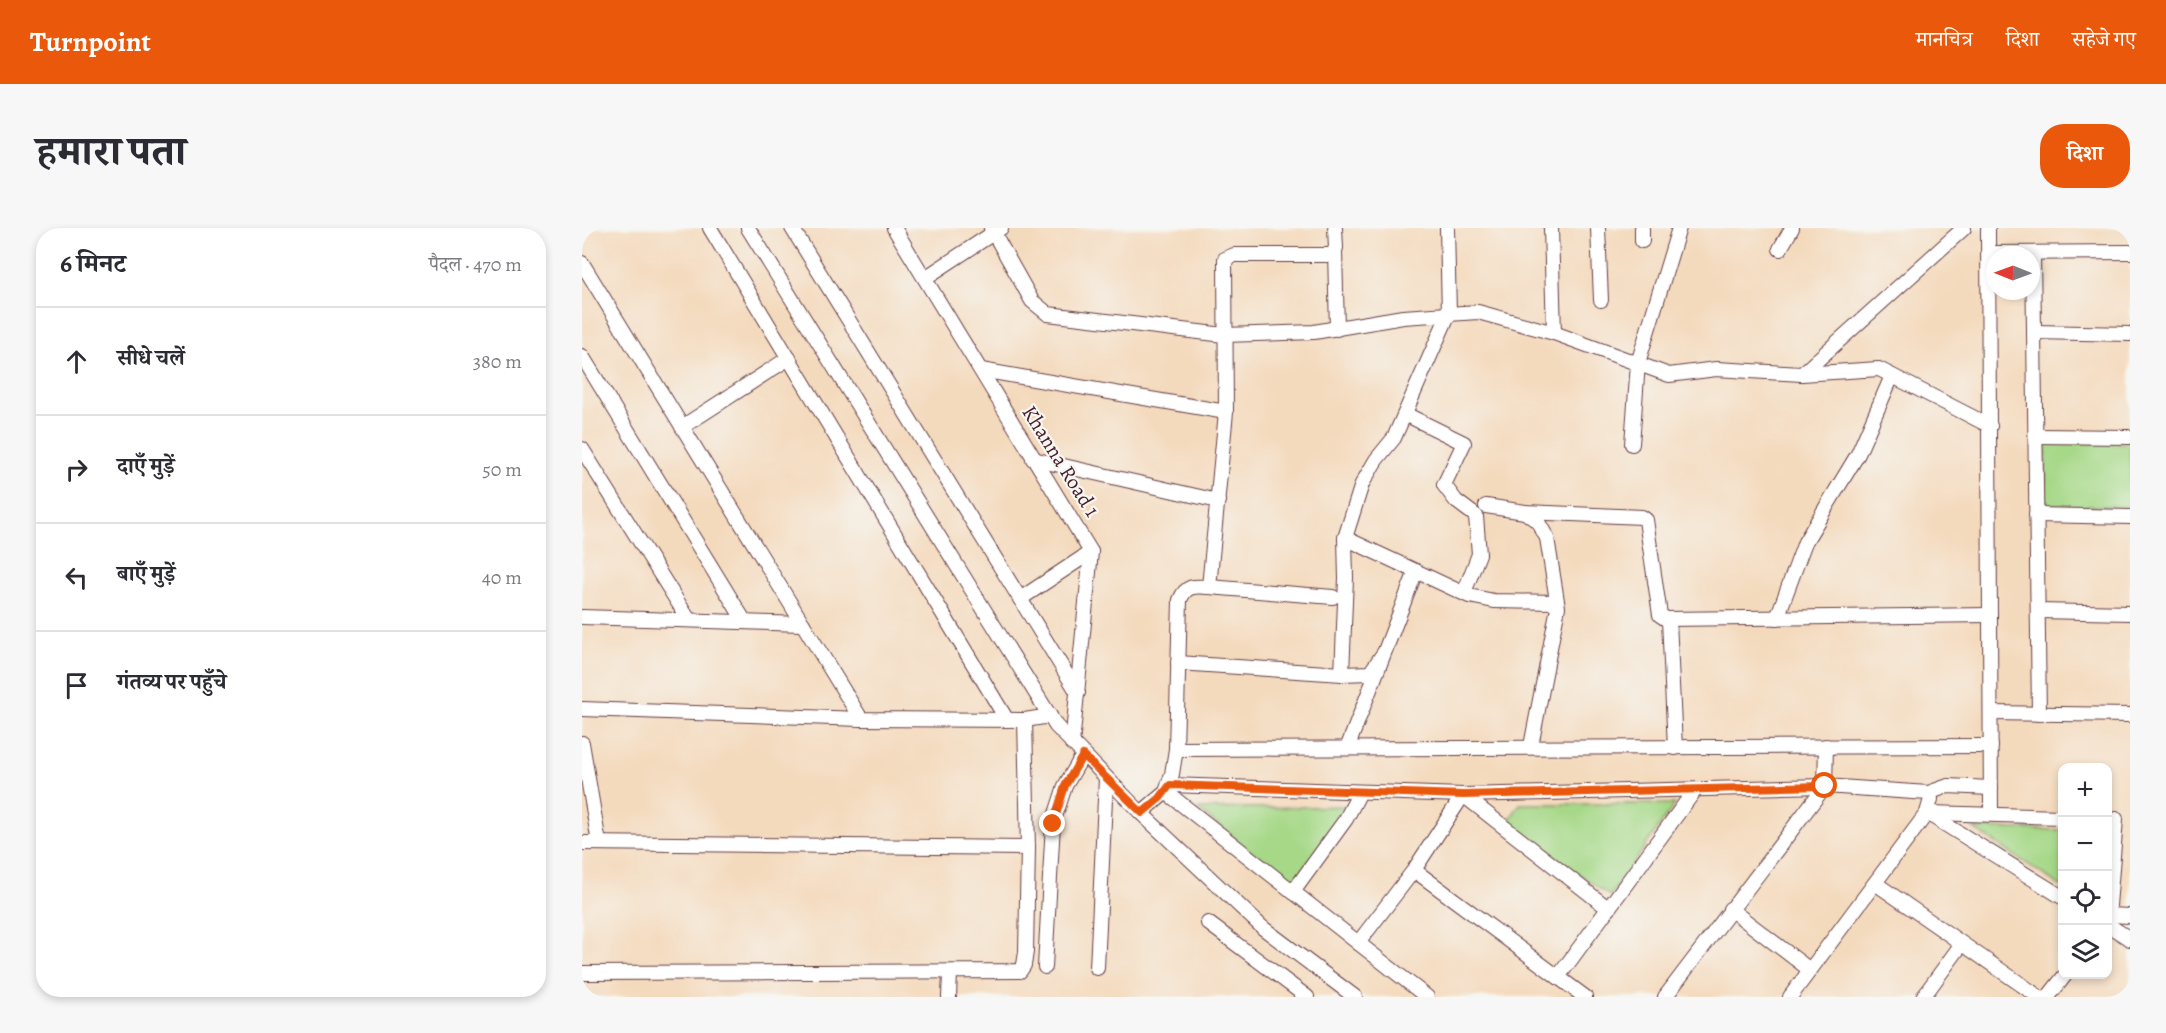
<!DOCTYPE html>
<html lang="hi">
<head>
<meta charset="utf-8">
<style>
  body { margin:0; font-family:Alegreya,"Noto Serif Devanagari",serif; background:#f7f7f7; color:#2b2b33 }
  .controls { position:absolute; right:18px; bottom:18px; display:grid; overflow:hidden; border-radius:12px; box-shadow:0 3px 9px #0003 }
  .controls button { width:54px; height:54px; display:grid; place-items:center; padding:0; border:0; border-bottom:2px solid #e1e1e2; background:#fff; color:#2b2b33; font:30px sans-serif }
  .compass { position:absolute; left:1404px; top:18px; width:54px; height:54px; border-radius:50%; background:#fff; box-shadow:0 3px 9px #0003; rotate:271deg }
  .stop { position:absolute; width:18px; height:18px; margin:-14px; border:4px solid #ea580c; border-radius:50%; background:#fff }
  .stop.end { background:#ea580c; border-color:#fff; box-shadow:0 2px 6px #0008 }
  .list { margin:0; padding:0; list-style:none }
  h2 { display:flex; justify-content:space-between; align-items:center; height:78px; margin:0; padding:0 24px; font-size:26px }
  h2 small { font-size:20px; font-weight:400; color:#7c7c81 }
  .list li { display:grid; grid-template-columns:39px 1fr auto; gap:18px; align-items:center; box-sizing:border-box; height:108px; padding:0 24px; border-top:2px solid #e1e1e2 }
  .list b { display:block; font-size:22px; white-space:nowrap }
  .list em { font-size:20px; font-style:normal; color:#7c7c81 }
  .icon { flex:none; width:33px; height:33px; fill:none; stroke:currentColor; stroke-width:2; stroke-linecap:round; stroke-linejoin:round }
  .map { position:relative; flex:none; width:1548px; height:769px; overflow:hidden; border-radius:24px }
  header { display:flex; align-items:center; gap:36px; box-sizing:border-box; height:84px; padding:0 30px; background:#ea580c; color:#fff }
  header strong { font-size:28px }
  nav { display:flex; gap:33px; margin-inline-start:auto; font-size:21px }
  .intro { display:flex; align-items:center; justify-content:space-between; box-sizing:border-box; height:144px; padding:0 36px }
  h1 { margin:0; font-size:42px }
  .button { padding:15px 27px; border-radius:24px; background:#ea580c; color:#fff; font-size:21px; font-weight:700 }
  main { display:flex; gap:36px; padding:0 36px }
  aside { flex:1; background:#fff; border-radius:24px; box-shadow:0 3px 9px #0003 }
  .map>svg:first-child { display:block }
  .green { fill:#a6d887; stroke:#787c59; stroke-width:1.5 }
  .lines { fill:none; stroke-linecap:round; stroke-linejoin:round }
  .minor-casing { stroke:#643b41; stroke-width:16 }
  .minor { stroke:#fff; stroke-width:14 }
  .route { stroke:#ea580c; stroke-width:8 }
  .labels { text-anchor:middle; stroke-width:4.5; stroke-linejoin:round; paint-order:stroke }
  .street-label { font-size:21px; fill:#4a1f2b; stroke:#f6f6f2 }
</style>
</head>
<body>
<header>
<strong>Turnpoint</strong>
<nav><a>मानचित्र</a><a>दिशा</a><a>सहेजे गए</a></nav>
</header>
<div class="intro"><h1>हमारा पता</h1><a class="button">दिशा</a></div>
<main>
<aside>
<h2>6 मिनट<small>पैदल · 470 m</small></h2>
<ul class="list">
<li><svg class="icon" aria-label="ahead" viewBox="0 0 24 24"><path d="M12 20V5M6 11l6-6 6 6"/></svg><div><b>सीधे चलें</b></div><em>380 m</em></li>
<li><svg class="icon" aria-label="right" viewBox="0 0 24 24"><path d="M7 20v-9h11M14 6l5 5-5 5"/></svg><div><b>दाएँ मुड़ें</b></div><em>50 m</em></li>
<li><svg class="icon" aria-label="left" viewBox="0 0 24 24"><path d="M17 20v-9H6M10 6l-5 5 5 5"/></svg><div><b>बाएँ मुड़ें</b></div><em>40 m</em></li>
<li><svg class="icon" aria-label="arrive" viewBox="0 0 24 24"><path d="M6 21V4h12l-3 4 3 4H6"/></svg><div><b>गंतव्य पर पहुँचे</b></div></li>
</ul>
</aside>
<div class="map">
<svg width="1548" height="769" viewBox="0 0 1548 769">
  <rect width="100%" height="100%" fill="#f6f6f2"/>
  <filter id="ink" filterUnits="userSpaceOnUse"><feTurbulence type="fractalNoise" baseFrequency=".0167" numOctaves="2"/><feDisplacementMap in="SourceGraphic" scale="12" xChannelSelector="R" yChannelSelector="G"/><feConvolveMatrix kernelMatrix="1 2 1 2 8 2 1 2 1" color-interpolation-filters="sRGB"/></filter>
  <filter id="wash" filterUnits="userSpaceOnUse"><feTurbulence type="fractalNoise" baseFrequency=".008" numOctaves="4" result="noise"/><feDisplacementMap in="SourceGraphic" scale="24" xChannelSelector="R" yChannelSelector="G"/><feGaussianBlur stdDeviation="1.35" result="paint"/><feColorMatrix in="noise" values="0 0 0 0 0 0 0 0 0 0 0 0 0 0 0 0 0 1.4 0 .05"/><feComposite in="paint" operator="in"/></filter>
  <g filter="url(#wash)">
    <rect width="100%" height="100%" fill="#f4dabd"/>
    <g class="green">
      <path d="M 1464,214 L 1548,215 L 1548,279 L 1463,277 Z"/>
      <path d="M 938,576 L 1093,576 L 1028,668 L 925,595 Z"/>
      <path d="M 767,578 L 710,658 L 616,581 Z"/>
      <path d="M 1391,600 L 1480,602 L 1480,659 Z"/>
    </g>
  </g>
  <g filter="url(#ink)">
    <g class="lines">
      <defs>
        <g id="minor">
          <path d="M 128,0 L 425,492"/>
          <path d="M 166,0 L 474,498 L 559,585 L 681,700 L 773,769"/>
          <path d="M 210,0 L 496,465"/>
          <path d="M 312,0 L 509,324 L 490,516"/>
          <path d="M 409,0 L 450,73 L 466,86 L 642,107 L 732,104 L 821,89 L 896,84 L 972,105 L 1087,147 L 1134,141 L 1220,146 L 1297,141 L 1408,198"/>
          <path d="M 865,0 L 867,85 L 812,210 L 794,232 L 780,256 L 763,310 L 887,368 L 912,373 L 974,374"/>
          <path d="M 969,0 L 972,105"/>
          <path d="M 1016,0 L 1019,72"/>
          <path d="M 1406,0 L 1409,586"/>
          <path d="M 1060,13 L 1060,0"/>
          <path d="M 1198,21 L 1210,0"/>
          <path d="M 753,24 L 755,101"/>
          <path d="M 1407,25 L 1548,24"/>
          <path d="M 1451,26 L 1457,486"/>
          <path d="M 0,35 L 279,491"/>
          <path d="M 343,50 L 419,0"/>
          <path d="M 1452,104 L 1548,106"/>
          <path d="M 0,128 L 163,394"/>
          <path d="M 399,142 L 644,184"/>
          <path d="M 1220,146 L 1382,0"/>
          <path d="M 823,186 L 882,215 L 862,257 L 874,273 L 894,288 L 897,326 L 882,365"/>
          <path d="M 100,199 L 207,130"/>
          <path d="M 1454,208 L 1548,209"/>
          <path d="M 1050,216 L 1056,135 L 1097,0"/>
          <path d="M 0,221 L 107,392"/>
          <path d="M 451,231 L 636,273"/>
          <path d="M 904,278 L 943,284 L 1060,289 L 1064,292 L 1078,387 L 1084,391 L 1408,387"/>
          <path d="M 943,284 L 956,294 L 965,310 L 976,379 L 949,518"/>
          <path d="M 1454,287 L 1548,289"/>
          <path d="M 627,359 L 644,184 L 643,31 L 652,27 L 750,27 L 754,20 L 753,0"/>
          <path d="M 438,371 L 509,324"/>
          <path d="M 1456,383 L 1548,385"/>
          <path d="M 0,389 L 221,396"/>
          <path d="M 1195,390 L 1223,314 L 1276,226 L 1310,148"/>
          <path d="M 1087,392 L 1093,520"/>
          <path d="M 596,435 L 760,446 L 788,445 L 801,426"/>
          <path d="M 760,446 L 764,350 L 763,310"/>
          <path d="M 0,481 L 279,491 L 443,492 L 468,488"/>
          <path d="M 1409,485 L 1548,487"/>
          <path d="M 0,515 L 17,615"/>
          <path d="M 766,518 L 834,343"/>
          <path d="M 594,521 L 1409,518"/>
          <path d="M 588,557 L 881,567 L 1243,558 L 1346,565 L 1349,571 L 1345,585 L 1208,769"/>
          <path d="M 584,564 L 845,769"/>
          <path d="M 1346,565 L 1366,558 L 1409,560"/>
          <path d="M 559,585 L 584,564 L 590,546 L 594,521 L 598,372 C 604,357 612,358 627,359 L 751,369"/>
          <path d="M 1345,585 L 1480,669"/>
          <path d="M 1348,585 L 1480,589"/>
          <path d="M 0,615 L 446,620"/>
          <path d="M 832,642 L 1003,769"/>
          <path d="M 1293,655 L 1457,769"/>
          <path d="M 711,664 L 764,591 L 778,564"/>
          <path d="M 1148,681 L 1228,742"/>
          <path d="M 1526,687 L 1548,688"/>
          <path d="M 1526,690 L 1534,591"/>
          <path d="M 626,695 L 725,769"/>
          <path d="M 1526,697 L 1548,711"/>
          <path d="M 776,715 L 832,642 L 881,567 L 1027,681"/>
          <path d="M 463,739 L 471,595 L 483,558 L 501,527"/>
          <path d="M 515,740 L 524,550"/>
          <path d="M 0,745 L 438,743 L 442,737 L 444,724 L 446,620 L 443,492"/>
          <path d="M 976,749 L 1113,562"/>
          <path d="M 367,769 L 368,745"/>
          <path d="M 1083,769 L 1243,558 L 1244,518"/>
          <path d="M 1341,769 L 1379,717"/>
          <path d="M 1466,769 L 1484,746"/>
        </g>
      </defs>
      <use href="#minor" class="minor-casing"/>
      <use href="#minor" class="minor"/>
    </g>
  </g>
  <g class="lines" filter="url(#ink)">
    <path class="route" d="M 471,596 L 483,558 L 501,527 L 560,585 L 578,570 L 588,557 L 881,567 L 1243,558"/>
  </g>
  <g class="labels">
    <g class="street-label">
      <text transform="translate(479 233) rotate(58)" y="7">Khanna Road 1</text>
    </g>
  </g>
</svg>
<div class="controls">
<button>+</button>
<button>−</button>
<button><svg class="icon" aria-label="locate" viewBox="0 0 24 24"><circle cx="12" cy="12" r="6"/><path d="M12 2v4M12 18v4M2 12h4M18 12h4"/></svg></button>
<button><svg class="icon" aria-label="layers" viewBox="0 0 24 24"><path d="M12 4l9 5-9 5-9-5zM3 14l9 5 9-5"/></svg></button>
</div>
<svg class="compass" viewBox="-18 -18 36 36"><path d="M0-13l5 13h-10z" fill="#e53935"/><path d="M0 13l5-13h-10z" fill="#7c7c81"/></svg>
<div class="stop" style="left:1243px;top:558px"></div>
<div class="stop end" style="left:471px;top:596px"></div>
</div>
</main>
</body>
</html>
